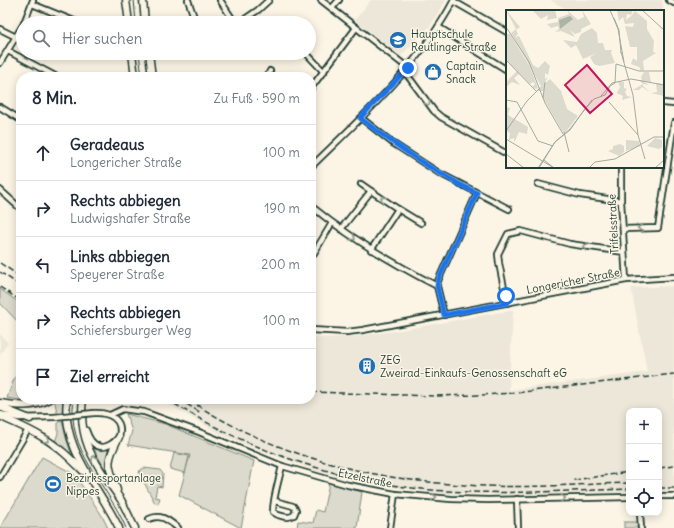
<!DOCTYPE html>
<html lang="de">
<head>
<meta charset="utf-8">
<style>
  body { margin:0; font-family:Delius,sans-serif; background:#f6f6f7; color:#1f2937 }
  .controls { position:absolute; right:12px; bottom:12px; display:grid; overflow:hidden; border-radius:8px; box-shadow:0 2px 10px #0003 }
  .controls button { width:36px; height:36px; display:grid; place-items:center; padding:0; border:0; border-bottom:1px solid #e0e1e3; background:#fff; color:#1f2937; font:20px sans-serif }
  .stop { position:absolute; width:12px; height:12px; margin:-9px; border:3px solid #1a73e8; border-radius:50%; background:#fff }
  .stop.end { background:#1a73e8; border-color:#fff; box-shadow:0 1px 4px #0008 }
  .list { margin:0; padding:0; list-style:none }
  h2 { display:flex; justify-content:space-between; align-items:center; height:52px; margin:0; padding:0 16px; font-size:17px }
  h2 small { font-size:13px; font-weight:400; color:#747a83 }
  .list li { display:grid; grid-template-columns:26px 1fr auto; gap:12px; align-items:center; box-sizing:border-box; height:56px; padding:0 16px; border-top:1px solid #e0e1e3 }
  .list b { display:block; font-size:15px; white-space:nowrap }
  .list p { margin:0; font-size:13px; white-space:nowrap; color:#747a83 }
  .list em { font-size:13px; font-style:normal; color:#747a83 }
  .icon { flex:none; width:22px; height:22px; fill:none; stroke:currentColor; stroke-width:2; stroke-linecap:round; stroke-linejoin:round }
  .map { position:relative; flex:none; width:674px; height:528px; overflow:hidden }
  .search { position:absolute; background:#fff; box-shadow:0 2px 10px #0003; left:16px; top:16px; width:300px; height:44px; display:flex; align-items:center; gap:10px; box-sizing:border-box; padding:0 14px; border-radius:22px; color:#747a83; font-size:15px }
  .panel { position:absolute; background:#fff; box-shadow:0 2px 10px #0003; left:16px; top:72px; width:300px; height:332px; border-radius:16px }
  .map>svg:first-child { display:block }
  .built { fill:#ece7d8 }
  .green { fill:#dcdacc; stroke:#7e8c80 }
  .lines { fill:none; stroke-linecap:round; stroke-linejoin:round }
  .minor-casing { stroke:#1f3d34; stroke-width:8 }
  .major-casing { stroke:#1f3d34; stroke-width:9 }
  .minor { stroke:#fcf5e5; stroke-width:4.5 }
  .major { stroke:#fcf5e5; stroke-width:6 }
  .tram { stroke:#1f3d34; stroke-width:1 }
  .rail { stroke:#1f3d34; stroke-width:1.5; stroke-dasharray:6 3; stroke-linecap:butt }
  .minor-bridge-casing { stroke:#1f3d34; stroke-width:8; stroke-linecap:butt }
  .minor-bridge { stroke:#fcf5e5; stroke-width:4.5 }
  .oneway { stroke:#8e998c }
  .route { stroke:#1a73e8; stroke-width:5 }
  .labels { text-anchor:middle; stroke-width:3; stroke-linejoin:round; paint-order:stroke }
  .poi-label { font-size:11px; fill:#1f3d34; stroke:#fcf5e5; text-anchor:start }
  .street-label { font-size:11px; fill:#1f3d34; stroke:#fcf5e5 }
  .inset-road { fill:none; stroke:#a4ab9e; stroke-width:1 }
  .view { fill:#c2185b; fill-opacity:0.15; stroke:#c2185b; stroke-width:2 }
  .inset-edge { fill:none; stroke:#1f3d34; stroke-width:2 }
</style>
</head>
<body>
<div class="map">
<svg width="674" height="528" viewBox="0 0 674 528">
  <rect width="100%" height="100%" fill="#fcf5e5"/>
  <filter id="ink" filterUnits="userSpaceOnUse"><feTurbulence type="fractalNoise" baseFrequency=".025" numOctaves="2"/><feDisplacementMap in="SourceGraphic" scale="8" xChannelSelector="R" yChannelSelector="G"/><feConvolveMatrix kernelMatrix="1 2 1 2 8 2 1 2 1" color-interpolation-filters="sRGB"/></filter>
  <g filter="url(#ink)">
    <g class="built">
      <path d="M 371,0 L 446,0 L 431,25 L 401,56 L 355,20 Z"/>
      <path d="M 550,0 L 662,0 L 663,8 L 662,11 L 570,11 Z"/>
      <path d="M 674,286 L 674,490 L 659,491 L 659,411 L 629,411 L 629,492 L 512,495 L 448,494 L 376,485 L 317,471 L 264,452 L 220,434 L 160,399 L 311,399 L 311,338 L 351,337 L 395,331 L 513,310 L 509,390 L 647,372 L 631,288 Z"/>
      <path d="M 0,334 L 8,343 L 0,355 Z"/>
    </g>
    <g class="green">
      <path d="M 0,289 L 21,304 L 21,325 L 0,303 Z"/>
      <path d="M 21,368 L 21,399 L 38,399 L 26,401 L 7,398 L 14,379 Z"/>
      <path d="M 54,399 L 63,399 L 62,412 L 57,412 Z"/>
      <path d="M 126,414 L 165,424 L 254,461 L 241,528 L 179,495 L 190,455 L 128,445 L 132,431 Z"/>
      <path d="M 62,421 L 66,438 L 72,456 L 55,442 L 58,433 L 58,422 Z"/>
      <path d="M 91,444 L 100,448 L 112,448 L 107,462 L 108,474 Z"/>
      <path d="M 174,453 L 189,456 L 185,473 L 170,469 Z"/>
      <path d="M 42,457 L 74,474 L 101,514 L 108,528 L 0,528 Z"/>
      <path d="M 144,468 L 160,470 L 163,474 L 162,487 L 157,486 L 155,497 L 160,498 L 158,504 L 155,503 L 139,473 L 140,470 Z"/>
      <path d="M 329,483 L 362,492 L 357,528 L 297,528 L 298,521 L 313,523 L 316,510 L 323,512 Z"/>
      <rect x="624" y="522" width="14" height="6"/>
    </g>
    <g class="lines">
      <defs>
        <g id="minor">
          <path d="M 188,0 L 196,23"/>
          <path d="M 220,0 L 235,23"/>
          <path d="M 321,0 L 408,68"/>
          <path d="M 669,0 L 674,3"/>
          <path d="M 453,1 L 507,32"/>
          <path d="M 32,4 L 79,23"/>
          <path d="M 332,8 L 339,0"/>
          <path d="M 24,23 L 33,0"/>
          <path d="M 239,23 L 258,10 L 269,0"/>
          <path d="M 438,27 L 507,70"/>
          <path d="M 0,29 L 16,37"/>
          <path d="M 8,51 L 57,77"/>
          <path d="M 306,53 L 324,72"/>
          <path d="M 0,63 L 23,25"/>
          <path d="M 405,72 L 434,111 L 441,117 L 507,154"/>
          <path d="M 267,77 L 270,71"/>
          <path d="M 311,88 L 356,28"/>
          <path d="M 663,103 L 674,104"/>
          <path d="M 0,107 L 21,120"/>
          <path d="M 361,118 L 394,144 L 439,173 L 509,209"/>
          <path d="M 311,167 C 363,116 419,66 454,0"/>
          <path d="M 621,167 L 621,201 L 626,280"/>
          <path d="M 361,184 L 371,191"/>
          <path d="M 538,184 L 580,195 L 621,201"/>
          <path d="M 0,190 L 21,209"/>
          <path d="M 311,206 C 350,238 392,263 437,286"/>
          <path d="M 398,209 L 421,223"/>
          <path d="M 341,229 L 371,191 L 398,209 L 371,250"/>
          <path d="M 623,229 L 658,228 L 674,123"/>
          <path d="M 311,258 L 332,223"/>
          <path d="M 507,303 L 499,263 L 498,254 L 508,234 L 521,231 L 570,244 L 624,252"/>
          <path d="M 444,315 L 437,286 L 438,281 L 477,193"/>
          <path d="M 311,330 L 347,332 L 363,330 L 626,280 L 674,277"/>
          <path d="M 0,414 L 19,418 L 54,417"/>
          <path d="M 110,415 L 123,409 L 144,412 L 199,432 L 282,466 L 348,485 L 395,494 L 451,499 L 488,500 L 629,497"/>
          <path d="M 86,430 C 92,449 105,453 119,437 C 124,419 109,412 94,413"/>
          <path d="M 0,477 L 28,430"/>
          <path d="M 659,496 L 674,496"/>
          <path d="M 517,499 L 518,528"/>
          <path d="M 275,501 L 293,506 L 296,510 L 294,515 C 289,519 278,516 273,512 C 273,497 279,480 282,466"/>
          <path d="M 640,513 L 641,528"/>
          <path d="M 149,519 C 161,513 169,521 178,528"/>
          <path d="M 390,528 L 395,494"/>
        </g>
        <g id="major">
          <path d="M 126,0 L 129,23"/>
          <path d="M 143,0 L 145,23"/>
          <path d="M 132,53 L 135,77"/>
          <path d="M 149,53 L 152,77"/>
          <path d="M 67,399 C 61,449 99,486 119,528"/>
          <path d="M 83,399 C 77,444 98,466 121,500 C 126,509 130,519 135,528"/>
          <path d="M 0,403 C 17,406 34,408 50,399"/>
          <path d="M 0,407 L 30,419"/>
          <path d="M 0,416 C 14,423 29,429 42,437 C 58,446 71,459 83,471"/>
          <path d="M 117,490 C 107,463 106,462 119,437"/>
        </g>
      </defs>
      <use href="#minor" class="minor-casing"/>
      <use href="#major" class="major-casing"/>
      <use href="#minor" class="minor"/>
      <use href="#major" class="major"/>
      <g class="tram">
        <path d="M 134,0 L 136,23"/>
        <path d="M 139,53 L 142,77"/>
        <path d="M 74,399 C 65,450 108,484 126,528"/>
      </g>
      <g class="rail">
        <path d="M 0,263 L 21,277"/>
        <path d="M 0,272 L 21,286"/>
        <path d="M 0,287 L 21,301"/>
        <path d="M 311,392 L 434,396 L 480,395 L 515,393 L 674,374"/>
        <path d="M 167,399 C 244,449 340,482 432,490 C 497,495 563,491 629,489"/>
        <path d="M 179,399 L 201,413"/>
        <path d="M 197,405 C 283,460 385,483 486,486 C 534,488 582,484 629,483"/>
        <path d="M 659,468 L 674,466"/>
        <path d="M 574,480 L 629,472"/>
        <path d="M 659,488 L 674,488"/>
      </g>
      <defs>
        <path id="minor-bridge" d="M 54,417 L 94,413"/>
      </defs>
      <use href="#minor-bridge" class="minor-bridge-casing"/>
      <use href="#minor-bridge" class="minor-bridge"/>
    </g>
    <defs><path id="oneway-chevron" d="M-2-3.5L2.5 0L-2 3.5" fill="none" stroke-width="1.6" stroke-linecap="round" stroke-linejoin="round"/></defs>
    <g class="oneway">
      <use href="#oneway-chevron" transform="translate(428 103) rotate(54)"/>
      <use href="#oneway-chevron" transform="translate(383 199) rotate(-146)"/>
      <use href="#oneway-chevron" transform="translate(640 228) rotate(179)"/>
      <use href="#oneway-chevron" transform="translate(353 238) rotate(34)"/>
      <use href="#oneway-chevron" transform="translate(585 247) rotate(-172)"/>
      <use href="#oneway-chevron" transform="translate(47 440) rotate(33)"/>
      <use href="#oneway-chevron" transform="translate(94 458) rotate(-118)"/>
      <use href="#oneway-chevron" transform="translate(434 497) rotate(5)"/>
      <use href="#oneway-chevron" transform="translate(563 498) rotate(-1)"/>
    </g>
  </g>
  <g class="lines" filter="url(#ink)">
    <path class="route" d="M 408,68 L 360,118 C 398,147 435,173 477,193 L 438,281 L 437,286 L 444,315 L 507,303 L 506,296"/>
  </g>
  <defs>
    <symbol id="school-disc" viewBox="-11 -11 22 22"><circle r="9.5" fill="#1f6fb2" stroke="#fcf5e5"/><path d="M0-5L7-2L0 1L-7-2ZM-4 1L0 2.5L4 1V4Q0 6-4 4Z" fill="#fff"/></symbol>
    <symbol id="shop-disc" viewBox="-11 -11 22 22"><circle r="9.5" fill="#1f6fb2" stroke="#fcf5e5"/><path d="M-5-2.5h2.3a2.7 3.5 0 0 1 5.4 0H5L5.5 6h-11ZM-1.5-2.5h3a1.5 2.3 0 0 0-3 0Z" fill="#fff"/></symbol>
    <symbol id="building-disc" viewBox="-11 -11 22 22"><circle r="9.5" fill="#1f6fb2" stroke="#fcf5e5"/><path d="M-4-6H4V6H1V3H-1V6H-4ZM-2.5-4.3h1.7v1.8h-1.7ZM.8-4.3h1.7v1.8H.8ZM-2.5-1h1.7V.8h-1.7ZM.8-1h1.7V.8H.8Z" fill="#fff"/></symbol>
    <symbol id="stadium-disc" viewBox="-11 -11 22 22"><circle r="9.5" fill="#1f6fb2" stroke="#fcf5e5"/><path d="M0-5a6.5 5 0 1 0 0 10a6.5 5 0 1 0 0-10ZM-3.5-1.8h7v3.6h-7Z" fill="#fff"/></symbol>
  </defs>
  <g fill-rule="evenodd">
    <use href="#school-disc" x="388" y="30" width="20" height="20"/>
    <use href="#shop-disc" x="423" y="62" width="20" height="20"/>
    <use href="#building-disc" x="357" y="356" width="20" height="20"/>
    <use href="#stadium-disc" x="43" y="474" width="20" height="20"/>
  </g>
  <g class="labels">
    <g class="poi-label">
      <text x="411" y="38">Hauptschule<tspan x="411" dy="13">Reutlinger Straße</tspan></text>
      <text x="446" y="70">Captain<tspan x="446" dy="13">Snack</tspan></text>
      <text x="380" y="364">ZEG<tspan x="380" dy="13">Zweirad-Einkaufs-Genossenschaft eG</tspan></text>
      <text x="66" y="482">Bezirkssportanlage<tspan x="66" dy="13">Nippes</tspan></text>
    </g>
    <g class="street-label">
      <text transform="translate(613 224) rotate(-93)" y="4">Trifelsstraße</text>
      <text transform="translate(573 281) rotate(-11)" y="4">Longericher Straße</text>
      <text transform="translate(365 478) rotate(12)" y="4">Etzelstraße</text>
    </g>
  </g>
  <g transform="translate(506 10)">
    <rect width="158" height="158" fill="#fcf5e5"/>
    <path d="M 0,0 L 14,17 L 10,20 L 12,24 L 9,27 L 13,26 L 27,55 L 32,58 L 39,51 L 44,56 L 42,65 L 39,63 L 39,69 L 42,67 L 38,74 L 44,69 L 55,81 L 61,99 L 72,106 L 58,124 L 37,88 L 38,81 L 30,81 L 35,76 L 5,23 L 10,19 ZM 49,0 L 51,8 L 41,10 L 42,5 L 35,9 L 27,1 ZM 61,0 L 72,10 L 78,7 L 76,0 L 85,14 L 75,19 L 75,22 L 69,24 L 64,20 L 69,27 L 55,21 L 49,22 L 53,19 L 52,16 L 45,18 L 41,14 L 52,12 L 52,8 L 63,4 ZM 111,0 L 127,0 L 125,5 L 121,4 L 120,10 L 125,6 L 129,1 L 141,11 L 141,19 L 148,31 L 147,42 L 150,43 L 137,51 L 138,60 L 135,61 L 133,57 L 125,54 L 127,48 L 131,51 L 131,37 L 124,37 L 119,16 L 127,17 L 128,13 L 119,14 L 117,7 L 113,11 ZM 86,18 L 91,23 L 92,33 L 97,33 L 99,40 L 106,40 L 105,43 L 109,53 L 93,56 L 88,54 L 84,47 L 91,43 L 77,49 L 70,35 L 65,38 L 57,30 L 71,32 L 75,24 ZM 0,24 L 4,24 L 24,57 L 32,78 L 30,79 L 26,77 L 29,74 L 27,72 L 24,74 L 0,50 ZM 11,61 L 13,64 L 8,68 L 14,75 L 6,72 L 0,77 L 0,72 ZM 138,62 L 143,62 L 145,72 L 138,72 L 143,75 L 137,74 L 137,76 L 144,82 L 136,77 L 133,80 L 127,80 L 137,74 L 133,70 L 136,70 L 135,67 ZM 112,72 L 118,72 L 118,78 L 121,79 L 119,82 L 121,86 L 126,87 L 116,90 L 117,86 L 111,83 L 114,77 ZM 150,73 L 158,74 L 158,86 L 145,83 L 151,82 ZM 0,97 L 4,98 L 2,105 L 22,117 L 21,124 L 13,122 L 8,133 L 8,128 L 3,130 L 4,123 L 1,121 ZM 149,128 L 156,130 L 156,137 L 153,139 L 141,136 ZM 120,130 L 133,131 L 134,136 L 120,141 ZM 114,134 L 118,136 L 118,142 L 113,146 L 102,141 L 107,139 L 107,136 Z" fill="#dcdacc"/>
    <path d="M 64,6 L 67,9 L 54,19 L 53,10 Z" fill="#aeb3a7"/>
    <path class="inset-road" d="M 104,0 L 112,19 L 118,52M 136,0 L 158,20M 108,8 L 113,20 L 115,43M 0,17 L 23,52 L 39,93 L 57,124M 115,42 L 127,85 L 132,125 L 139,149M 0,50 L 30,81M 95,86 L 106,73 L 125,69 L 158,75M 37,88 L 39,72M 0,90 L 11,92 L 32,131 L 47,136M 103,92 L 132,125M 0,121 L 21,91 L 34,78M 58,122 L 63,142M 0,129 L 48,158M 0,144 L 18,158M 38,150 L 48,158M 32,158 L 49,132 L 64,119 L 86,90M 33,158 L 49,132 L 64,120 L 78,100 L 88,89 L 99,85 L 104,76 L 109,73 L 110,54 L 133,61 L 158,61M 83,158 L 89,152 L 109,149 L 148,127 L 158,127M 149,158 L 158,150"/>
    <path class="view" d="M 81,55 L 106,84 L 84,103 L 59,75 Z"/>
    <rect width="158" height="158" class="inset-edge"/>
  </g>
</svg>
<div class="controls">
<button>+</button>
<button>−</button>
<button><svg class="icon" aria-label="locate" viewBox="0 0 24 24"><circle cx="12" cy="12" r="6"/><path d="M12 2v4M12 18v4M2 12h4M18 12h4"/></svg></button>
</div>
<div class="stop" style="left:506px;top:296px"></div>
<div class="stop end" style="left:408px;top:68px"></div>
<div class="search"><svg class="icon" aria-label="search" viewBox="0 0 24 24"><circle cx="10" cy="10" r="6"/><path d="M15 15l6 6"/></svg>Hier suchen</div>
<section class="panel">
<h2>8 Min.<small>Zu Fuß · 590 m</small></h2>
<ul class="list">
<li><svg class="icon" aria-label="ahead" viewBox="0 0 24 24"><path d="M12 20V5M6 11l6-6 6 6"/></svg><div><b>Geradeaus</b><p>Longericher Straße</p></div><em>100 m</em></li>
<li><svg class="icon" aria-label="right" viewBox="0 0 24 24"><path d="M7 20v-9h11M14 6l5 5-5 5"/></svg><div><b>Rechts abbiegen</b><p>Ludwigshafer Straße</p></div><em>190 m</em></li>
<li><svg class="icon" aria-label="left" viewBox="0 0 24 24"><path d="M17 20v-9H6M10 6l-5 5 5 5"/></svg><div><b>Links abbiegen</b><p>Speyerer Straße</p></div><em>200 m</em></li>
<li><svg class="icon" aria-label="right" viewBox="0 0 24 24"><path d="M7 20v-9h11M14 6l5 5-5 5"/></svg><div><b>Rechts abbiegen</b><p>Schiefersburger Weg</p></div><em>100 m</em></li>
<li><svg class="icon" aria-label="arrive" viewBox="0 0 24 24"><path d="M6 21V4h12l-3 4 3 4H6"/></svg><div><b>Ziel erreicht</b></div></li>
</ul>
</section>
</div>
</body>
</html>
